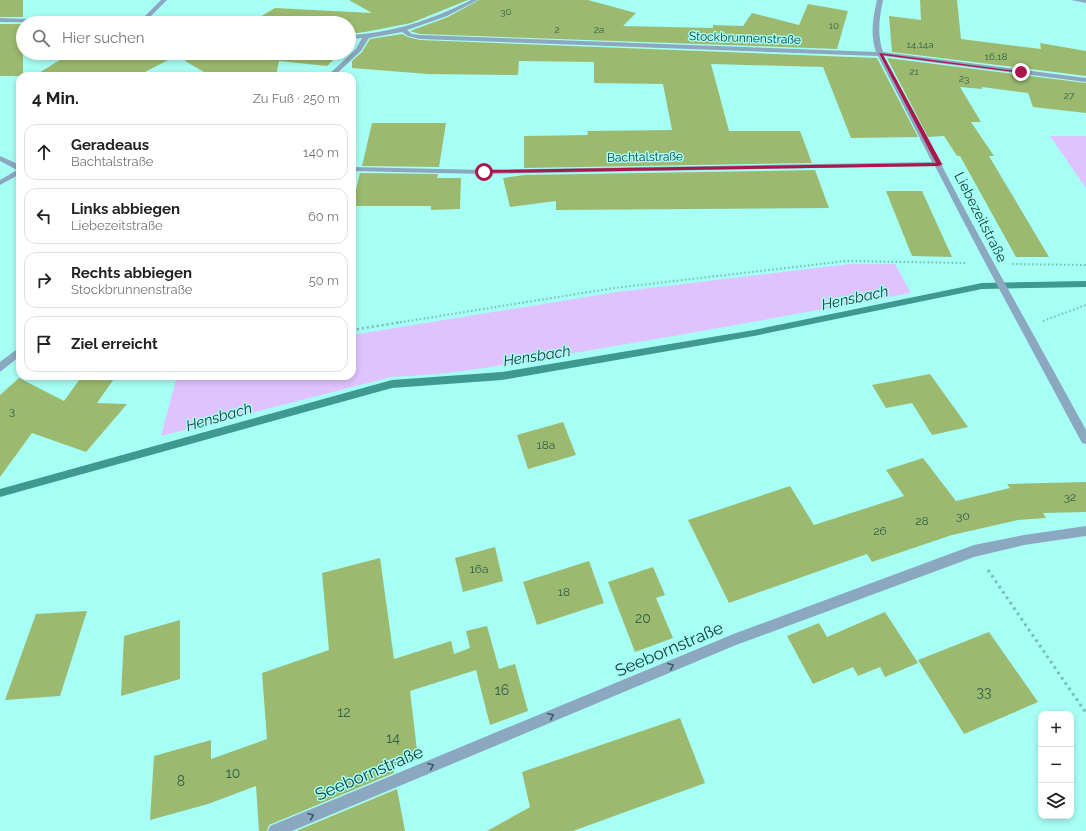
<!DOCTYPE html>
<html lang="de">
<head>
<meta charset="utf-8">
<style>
  body { margin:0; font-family:Raleway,sans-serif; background:#f2f2f2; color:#222 }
  .controls { position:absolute; right:12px; bottom:12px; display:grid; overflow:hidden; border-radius:8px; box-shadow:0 2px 6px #0003 }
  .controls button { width:36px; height:36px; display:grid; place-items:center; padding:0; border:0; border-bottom:1px solid #e0e0e0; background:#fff; color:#222; font:20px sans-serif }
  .stop { position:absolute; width:12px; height:12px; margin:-9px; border:3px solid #aa174c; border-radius:50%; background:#fff }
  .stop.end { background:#aa174c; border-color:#fff; box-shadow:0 1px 4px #0008 }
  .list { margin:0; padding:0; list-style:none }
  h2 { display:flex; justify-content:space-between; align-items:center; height:52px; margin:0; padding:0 16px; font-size:17px }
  h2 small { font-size:13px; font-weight:400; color:#767676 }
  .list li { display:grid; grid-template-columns:26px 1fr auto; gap:12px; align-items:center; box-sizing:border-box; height:56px; margin:0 8px 8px; padding:0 8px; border:1px solid #e0e0e0; border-radius:12px }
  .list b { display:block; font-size:15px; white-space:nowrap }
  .list p { margin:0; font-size:13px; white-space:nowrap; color:#767676 }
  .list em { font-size:13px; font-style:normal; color:#767676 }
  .icon { flex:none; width:22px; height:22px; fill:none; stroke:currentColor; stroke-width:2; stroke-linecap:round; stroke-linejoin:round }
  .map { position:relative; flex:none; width:1086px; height:831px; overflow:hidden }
  .search { position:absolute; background:#fff; box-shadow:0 2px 6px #0003; left:16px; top:16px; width:340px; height:44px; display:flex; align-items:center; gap:10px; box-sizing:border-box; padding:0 14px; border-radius:22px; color:#767676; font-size:15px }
  .panel { position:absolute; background:#fff; box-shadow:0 2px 6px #0003; left:16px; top:72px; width:340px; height:308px; border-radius:12px }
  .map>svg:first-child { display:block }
  .green { fill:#e0c3fe }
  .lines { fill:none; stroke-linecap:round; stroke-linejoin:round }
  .stream { fill:#3e9992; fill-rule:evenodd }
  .building { fill:#9bba6f }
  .path-far2 { stroke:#72bdb5; stroke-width:2; stroke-dasharray:1.5 2.5; stroke-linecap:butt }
  .path-far1 { stroke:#72bdb5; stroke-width:2.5; stroke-dasharray:2 3; stroke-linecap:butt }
  .path { stroke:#72bdb5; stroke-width:3; stroke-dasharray:2.5 4; stroke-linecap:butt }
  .street { fill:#8ca7c0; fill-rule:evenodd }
  .oneway { stroke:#346064 }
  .route { fill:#aa174c }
  .labels { text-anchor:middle; stroke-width:3; stroke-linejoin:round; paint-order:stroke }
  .far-number-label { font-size:10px; fill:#315f4a }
  .far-street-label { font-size:12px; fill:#0e413d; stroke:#a7fef4 }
  .number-label { font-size:12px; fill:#315f4a }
  .street-label { font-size:14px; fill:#0e413d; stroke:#a7fef4 }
  .near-number-label { font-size:14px; fill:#315f4a }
  .water-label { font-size:15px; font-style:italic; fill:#1a3c39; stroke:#a7fef4 }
  .near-street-label { font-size:17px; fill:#0e413d; stroke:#a7fef4 }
</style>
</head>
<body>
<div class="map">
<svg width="1086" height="831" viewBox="0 0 1086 831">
  <rect width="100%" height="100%" fill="#a7fef4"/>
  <g class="green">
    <path d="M 1050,136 L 1086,136 L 1086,188 Z"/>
    <path d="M 850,264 L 895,264 L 911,293 C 804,313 698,332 592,350 C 526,361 458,375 391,377 L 161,436 L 177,376 L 352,376 L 352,335 L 617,292 Z"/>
  </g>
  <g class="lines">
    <path class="stream" d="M 1086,281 L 1086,287 L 982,289 L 754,336 L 502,380 L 392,388 L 0,497 L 0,489 L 392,380 L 502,372 L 754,330 L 982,283 Z"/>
  </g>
  <g class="building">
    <rect x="0" y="0" width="23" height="17"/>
    <path d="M 349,0 L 468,0 L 411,23 L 365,32 L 349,34 L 349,23 L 250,23 L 275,8 L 372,13 Z"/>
    <path d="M 479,0 L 588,0 L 636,13 L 623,26 L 713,28 L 713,25 L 743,26 L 752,13 L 799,25 L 808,4 L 848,11 L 837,49 L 420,34 L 410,31 L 448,17 Z"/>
    <path d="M 920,0 L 957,0 L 961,39 L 1041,49 L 1040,43 L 1086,51 L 1086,76 L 892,52 L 889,16 L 921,20 Z"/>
    <rect x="0" y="24" width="23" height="52"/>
    <path d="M 402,34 L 408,37 L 420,40 L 877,58 L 918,137 L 851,138 L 823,67 L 711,64 L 729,131 L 800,131 L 812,163 L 524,168 L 524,136 L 588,135 L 587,131 L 672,130 L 663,84 L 594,83 L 594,62 L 519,61 L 518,75 L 428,74 L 352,68 L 352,61 L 362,52 L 370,39 Z"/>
    <path d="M 71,53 L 182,53 L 137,76 L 34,76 Z"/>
    <path d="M 199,53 L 341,53 L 327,66 L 279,61 L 276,76 L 211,76 L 185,61 Z"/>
    <path d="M 887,58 L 1086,83 L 1086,113 L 1033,107 L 1028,93 L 982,87 L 982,89 L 960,87 L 981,122 L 971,122 L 994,156 L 989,156 L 1049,257 L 1016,257 L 960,156 L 957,156 L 944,136 L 928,137 Z"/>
    <path d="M 372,123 L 446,123 L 439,167 L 362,166 Z"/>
    <path d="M 815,170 L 829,208 L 556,210 L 556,201 L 510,207 L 503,178 L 524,175 Z"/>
    <path d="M 360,173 L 438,174 L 437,178 L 461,178 L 460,209 L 431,210 L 431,206 L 352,206 Z"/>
    <path d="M 886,191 L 922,191 L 952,257 L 912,256 Z"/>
    <path d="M 930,374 L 968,427 L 932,435 L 912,403 L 886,408 L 872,385 Z"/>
    <path d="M 82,376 L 116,376 L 97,403 L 127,404 L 86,452 L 32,433 L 0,477 L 0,395 L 19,378 L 64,401 Z"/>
    <path d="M 563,422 L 576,455 L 528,469 L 517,435 Z"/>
    <path d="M 923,458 L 956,501 L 1010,488 L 1007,484 L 1086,482 L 1086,512 L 1043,513 L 1046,518 L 1018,520 L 952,535 L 872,562 L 867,554 L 729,603 L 688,520 L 790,486 L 814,525 L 904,496 L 886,470 Z"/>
    <path d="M 495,547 L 503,581 L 463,592 L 455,558 Z"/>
    <path d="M 380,558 L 394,659 L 451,641 L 454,654 L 470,648 L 466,631 L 487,626 L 499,669 L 515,664 L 528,711 L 490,725 L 476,670 L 410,691 L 418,759 L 393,766 L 394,773 L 269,825 L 267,831 L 259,831 L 256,786 L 208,804 L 150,820 L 154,756 L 211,740 L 211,759 L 267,739 L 262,673 L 329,650 L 322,573 Z"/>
    <path d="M 589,561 L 604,603 L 537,625 L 523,582 Z"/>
    <path d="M 653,567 L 665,595 L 656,598 L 673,638 L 635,652 L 608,582 Z"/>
    <path d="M 87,611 L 60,696 L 5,700 L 36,614 Z"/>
    <path d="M 885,612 L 918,663 L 885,677 L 880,667 L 858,676 L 853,667 L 813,684 L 787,636 L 819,623 L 827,637 Z"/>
    <path d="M 180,620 L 180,679 L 121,696 L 124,636 Z"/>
    <path d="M 989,632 L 1038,702 L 964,734 L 918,660 Z"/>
    <path d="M 680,718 L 705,783 L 573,831 L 487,831 L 530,807 L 522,772 Z"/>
    <path d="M 397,789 L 405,831 L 296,831 Z"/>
  </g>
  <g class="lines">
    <g class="path-far2">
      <path d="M 1012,264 L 1086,265"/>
      <path d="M 1043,321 L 1086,305"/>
      <path d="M 396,323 L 614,288 L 846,261 L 967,263"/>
    </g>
    <path class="path-far1" d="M 352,330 L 402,322"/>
    <path class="path" d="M 988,570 L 1086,713"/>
    <g class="street">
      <path d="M 161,0 L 167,0 L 144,23 L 138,23 Z"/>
      <path d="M 471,0 L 478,0 L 447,16 L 407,30 L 412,34 L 420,35 L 876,52 C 870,34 873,18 877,0 L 883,0 C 879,19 877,34 883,52 L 1086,78 L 1086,82 L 884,56 L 940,162 L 943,164 L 942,166 C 988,255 1038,342 1086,430 L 1086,444 L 1082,443 C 1033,351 982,259 935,166 L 484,174 L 352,171 L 352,167 L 484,170 L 932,162 L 878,56 L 420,39 L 408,36 L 402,32 L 369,38 L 361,51 L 334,76 L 327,76 L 356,49 L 362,38 L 349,39 L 349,35 C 393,33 431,20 471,0 Z"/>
      <path d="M 1071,0 L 1086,0 L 1086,3 Z"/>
      <path d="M 0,18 L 83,21 L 86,23 L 0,22 Z"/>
      <path d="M 0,156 L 20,165 L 20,174 L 0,185 L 0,180 L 17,170 L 0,161 Z"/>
      <path d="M 20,347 L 20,356 L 0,372 L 0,362 Z"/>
      <path d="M 1086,526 L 1086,536 L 1024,545 L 974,557 L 736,645 L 292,831 L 268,831 L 270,826 L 736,633 L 974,545 L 1024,535 Z"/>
    </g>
  </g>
  <defs><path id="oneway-chevron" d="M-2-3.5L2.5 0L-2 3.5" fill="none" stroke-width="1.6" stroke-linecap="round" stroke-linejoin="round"/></defs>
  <g class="oneway">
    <use href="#oneway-chevron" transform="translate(671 666) rotate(-23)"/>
    <use href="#oneway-chevron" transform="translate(551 716) rotate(-23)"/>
    <use href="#oneway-chevron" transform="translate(431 766) rotate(-23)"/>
    <use href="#oneway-chevron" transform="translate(311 816) rotate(-23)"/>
  </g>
  <path class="route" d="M 879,53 L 1023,72 L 1021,73 L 883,55 L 942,164 L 939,166 L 484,173 L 481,172 L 484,170 L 936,163 Z"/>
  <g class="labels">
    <g class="far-number-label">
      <text x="506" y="15">30</text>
      <text x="834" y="29">10</text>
      <text x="557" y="33">2</text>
      <text x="599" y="33">2a</text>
      <text x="920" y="48">14,14a</text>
      <text x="996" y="60">16,18</text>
      <text x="914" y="75">21</text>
      <text x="964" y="82">23</text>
      <text x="1069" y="99">27</text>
    </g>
    <g class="far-street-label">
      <text transform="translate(745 38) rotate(2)" y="4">Stockbrunnenstraße</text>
      <text transform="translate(645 157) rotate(-1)" y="4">Bachtalstraße</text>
    </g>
    <g class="number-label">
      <text x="12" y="415">3</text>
      <text x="546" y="449">18a</text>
      <text x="1070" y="501">32</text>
      <text x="963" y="520">30</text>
      <text x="922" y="525">28</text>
      <text x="880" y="535">26</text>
      <text x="479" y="573">16a</text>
      <text x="564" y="596">18</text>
    </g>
    <g class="street-label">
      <text transform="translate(981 217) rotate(63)" y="5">Liebezeitstraße</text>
    </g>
    <g class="near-number-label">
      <text x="643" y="623">20</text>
      <text x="502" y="695">16</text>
      <text x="984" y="697">33</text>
      <text x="344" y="717">12</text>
      <text x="393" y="743">14</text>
      <text x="233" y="778">10</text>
      <text x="181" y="786">8</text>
    </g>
    <g class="water-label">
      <text transform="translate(855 298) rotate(-12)" y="5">Hensbach</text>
      <text transform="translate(537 356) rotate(-9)" y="5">Hensbach</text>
      <text transform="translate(219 417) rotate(-16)" y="5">Hensbach</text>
    </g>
    <g class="near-street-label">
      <text transform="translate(669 649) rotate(-23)" y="6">Seebornstraße</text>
      <text transform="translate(369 773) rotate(-23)" y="6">Seebornstraße</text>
    </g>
  </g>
</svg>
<div class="controls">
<button>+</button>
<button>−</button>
<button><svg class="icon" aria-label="layers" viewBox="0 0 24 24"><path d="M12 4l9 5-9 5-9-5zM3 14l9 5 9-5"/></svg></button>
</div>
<div class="stop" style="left:484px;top:172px"></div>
<div class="stop end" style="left:1021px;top:72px"></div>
<div class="search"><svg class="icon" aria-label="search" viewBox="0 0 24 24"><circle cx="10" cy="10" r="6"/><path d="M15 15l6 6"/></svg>Hier suchen</div>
<section class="panel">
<h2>4 Min.<small>Zu Fuß · 250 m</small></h2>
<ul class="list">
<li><svg class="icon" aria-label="ahead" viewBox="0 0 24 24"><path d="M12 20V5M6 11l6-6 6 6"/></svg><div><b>Geradeaus</b><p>Bachtalstraße</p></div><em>140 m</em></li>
<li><svg class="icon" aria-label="left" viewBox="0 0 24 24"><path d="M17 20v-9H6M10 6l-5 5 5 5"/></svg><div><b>Links abbiegen</b><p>Liebezeitstraße</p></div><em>60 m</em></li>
<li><svg class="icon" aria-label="right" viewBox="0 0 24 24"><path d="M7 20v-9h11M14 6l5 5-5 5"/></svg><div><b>Rechts abbiegen</b><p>Stockbrunnenstraße</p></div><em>50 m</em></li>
<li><svg class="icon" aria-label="arrive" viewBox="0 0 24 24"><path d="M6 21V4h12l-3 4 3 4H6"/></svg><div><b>Ziel erreicht</b></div></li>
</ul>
</section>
</div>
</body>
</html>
